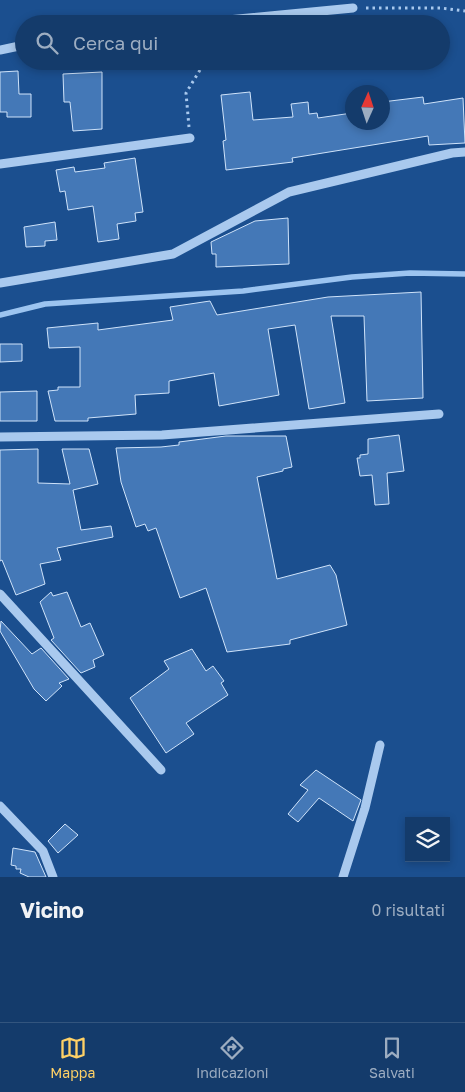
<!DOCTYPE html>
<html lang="it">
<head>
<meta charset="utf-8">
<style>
  body { margin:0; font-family:"Golos Text",sans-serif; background:#1d4271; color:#f1f3f6 }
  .controls { position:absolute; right:15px; bottom:15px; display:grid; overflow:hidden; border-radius:0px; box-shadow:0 2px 8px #0003 }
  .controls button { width:45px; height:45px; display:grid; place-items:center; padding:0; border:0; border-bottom:1px solid #33557e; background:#143b6b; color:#f1f3f6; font:25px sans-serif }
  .compass { position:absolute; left:345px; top:85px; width:45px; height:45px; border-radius:50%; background:#143b6b; box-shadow:0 2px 8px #0003; rotate:3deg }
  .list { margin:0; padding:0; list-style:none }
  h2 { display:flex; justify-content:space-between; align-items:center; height:65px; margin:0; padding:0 20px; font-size:21px }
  h2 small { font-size:16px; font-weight:400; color:#9dadc1 }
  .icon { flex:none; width:28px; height:28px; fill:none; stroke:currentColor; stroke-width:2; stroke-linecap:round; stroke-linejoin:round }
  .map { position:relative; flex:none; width:465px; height:877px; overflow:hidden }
  .search { position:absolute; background:#143b6b; box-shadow:0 2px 8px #0003; left:15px; right:15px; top:15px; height:55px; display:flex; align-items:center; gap:12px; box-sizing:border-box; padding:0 18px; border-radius:28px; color:#9dadc1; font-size:19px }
  .sheet { height:145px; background:#143b6b }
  nav { display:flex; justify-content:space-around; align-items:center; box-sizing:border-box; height:70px; border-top:1px solid #33557e; background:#143b6b; font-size:14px; color:#9dadc1 }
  nav a { display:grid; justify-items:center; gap:2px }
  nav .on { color:#ffd166 }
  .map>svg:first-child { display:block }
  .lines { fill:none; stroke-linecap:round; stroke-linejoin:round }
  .stream { stroke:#9cc4f0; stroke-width:5.5 }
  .building { fill:#4478b7; stroke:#cfe3fa }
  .path { stroke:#a9c9ee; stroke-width:3; stroke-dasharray:2.5 4; stroke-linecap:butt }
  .minor { stroke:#a9c9ee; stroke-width:9 }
</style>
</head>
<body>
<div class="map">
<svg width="465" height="877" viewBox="0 0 465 877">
  <rect width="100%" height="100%" fill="#1b4f8f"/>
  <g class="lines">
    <path class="stream" d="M 0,315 L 45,304 L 243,291 L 352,277 L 410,273 L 465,274"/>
  </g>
  <g class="building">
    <path d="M 18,71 L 19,94 L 31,94 L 31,117 L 7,117 L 7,112 L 0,112 L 0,72 Z"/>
    <path d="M 102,72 L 102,129 L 73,131 L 70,102 L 64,102 L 63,74 Z"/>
    <path d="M 250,92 L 253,120 L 293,117 L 291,104 L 308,102 L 309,114 L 317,113 L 318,118 L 352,113 L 352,122 L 382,122 L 382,102 L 423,97 L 424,104 L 463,98 L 465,143 L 429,145 L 428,136 L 292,158 L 293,162 L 226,170 L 223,141 L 226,140 L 221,95 Z"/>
    <path d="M 135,158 L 143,212 L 135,213 L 136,221 L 117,224 L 119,239 L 98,242 L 93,206 L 68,210 L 65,191 L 60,192 L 56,170 L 74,167 L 75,172 L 105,168 L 104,163 Z"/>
    <path d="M 288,218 L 289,264 L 216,267 L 216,254 L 212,254 L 211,242 L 255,221 Z"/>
    <path d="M 55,222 L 57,240 L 45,241 L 45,246 L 26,247 L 24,227 Z"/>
    <path d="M 421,292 L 423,398 L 367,401 L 364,316 L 331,316 L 345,403 L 309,409 L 295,325 L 268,329 L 279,395 L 219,406 L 214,373 L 169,381 L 169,393 L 135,395 L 136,414 L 88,418 L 88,421 L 55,421 L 48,391 L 58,390 L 58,387 L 80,387 L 80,347 L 49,348 L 47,328 L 98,323 L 98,330 L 173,320 L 170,307 L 210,301 L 217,315 L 328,297 Z"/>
    <path d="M 0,344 L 22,344 L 22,361 L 0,362 Z"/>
    <path d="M 37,391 L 37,421 L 0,421 L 0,392 Z"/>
    <path d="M 399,435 L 404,471 L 387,473 L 389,504 L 375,505 L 372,475 L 360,476 L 357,458 L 360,458 L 360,455 L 368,454 L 368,439 Z"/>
    <path d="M 226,436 L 286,436 L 292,467 L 283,469 L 283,471 L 257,477 L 277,579 L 330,565 L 336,575 L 347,625 L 290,640 L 290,644 L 227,652 L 206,588 L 180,598 L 156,528 L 148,531 L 145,524 L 136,527 L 121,482 L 116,448 L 161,447 L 179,445 L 179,442 Z"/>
    <path d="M 38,449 L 38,483 L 70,484 L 62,449 L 89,449 L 98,484 L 73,490 L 81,530 L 111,526 L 113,537 L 57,548 L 61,560 L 40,564 L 45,584 L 16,595 L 2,560 L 0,561 L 0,450 Z"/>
    <path d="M 51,592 L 53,596 L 67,592 L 81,627 L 90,623 L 104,655 L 93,660 L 95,667 L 81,673 L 51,640 L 54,638 L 40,602 Z"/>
    <path d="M 1,621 L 32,654 L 41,648 L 69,679 L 59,683 L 62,686 L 46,701 L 34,689 L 0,631 Z"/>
    <path d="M 192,649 L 206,671 L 213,666 L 224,681 L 221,683 L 228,695 L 186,723 L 194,734 L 166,753 L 130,698 L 169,669 L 164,661 Z"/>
    <path d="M 316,770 L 361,800 L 353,821 L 319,798 L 298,822 L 288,814 L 308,790 L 300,785 Z"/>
    <path d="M 65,824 L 78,835 L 58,853 L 48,841 Z"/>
    <path d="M 13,848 L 35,852 L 46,877 L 29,877 L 20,873 L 21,869 L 16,869 L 16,866 L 11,865 Z"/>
  </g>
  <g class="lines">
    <g class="path">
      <path d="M 366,8 L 441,8 L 465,11"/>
      <path d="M 189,127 L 186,93 L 200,70 L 199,61"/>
    </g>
    <g class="minor">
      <path d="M 186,24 L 353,8"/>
      <path d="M 0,50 L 24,45"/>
      <path d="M 0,164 L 190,138"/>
      <path d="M 0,283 L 173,254 L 289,192 L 452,153 L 465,152"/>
      <path d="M 0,437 L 162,435 L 439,414"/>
      <path d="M 0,594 L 161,770"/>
      <path d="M 0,806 L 43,851 L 53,877"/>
      <path d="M 343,877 L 365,808 L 380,745"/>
    </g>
  </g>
</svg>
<div class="controls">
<button><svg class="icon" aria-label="layers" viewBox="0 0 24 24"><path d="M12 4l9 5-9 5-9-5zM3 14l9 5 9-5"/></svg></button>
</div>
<svg class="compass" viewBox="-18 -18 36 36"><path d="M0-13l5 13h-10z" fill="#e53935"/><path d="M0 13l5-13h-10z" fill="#9dadc1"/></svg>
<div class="search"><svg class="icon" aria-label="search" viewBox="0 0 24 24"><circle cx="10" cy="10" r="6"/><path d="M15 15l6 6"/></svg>Cerca qui</div>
</div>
<section class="sheet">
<h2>Vicino<small>0 risultati</small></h2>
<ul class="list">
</ul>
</section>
<nav>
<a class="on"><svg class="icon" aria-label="map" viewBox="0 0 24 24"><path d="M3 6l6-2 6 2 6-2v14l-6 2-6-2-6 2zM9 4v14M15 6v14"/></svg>Mappa</a>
<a><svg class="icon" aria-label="directions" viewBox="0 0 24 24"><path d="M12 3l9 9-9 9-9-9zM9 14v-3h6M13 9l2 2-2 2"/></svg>Indicazioni</a>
<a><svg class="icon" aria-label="saved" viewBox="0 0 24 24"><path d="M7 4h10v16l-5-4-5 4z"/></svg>Salvati</a>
</nav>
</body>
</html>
